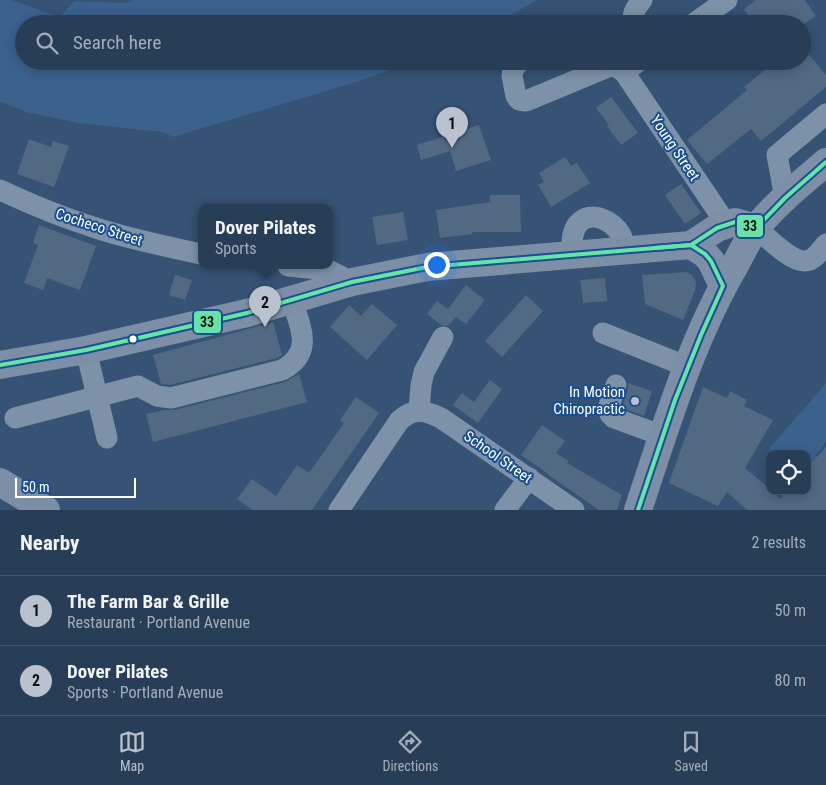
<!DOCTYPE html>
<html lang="en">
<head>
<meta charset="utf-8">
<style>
  body { margin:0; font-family:"Roboto Condensed",sans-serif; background:#344961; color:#f1f3f6 }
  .controls { position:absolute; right:15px; bottom:15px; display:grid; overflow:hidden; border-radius:10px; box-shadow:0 2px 12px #0003 }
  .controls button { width:45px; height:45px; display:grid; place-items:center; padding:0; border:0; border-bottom:1px solid #44576d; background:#283e57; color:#f1f3f6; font:25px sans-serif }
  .scale { position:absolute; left:15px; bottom:12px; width:121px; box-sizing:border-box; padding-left:5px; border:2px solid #fff; border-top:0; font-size:14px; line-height:18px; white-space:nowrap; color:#fff; -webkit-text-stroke:4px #1b4f8f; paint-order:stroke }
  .you { position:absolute; left:436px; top:264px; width:18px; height:18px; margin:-12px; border:4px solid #fff; border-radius:50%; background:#1a73e8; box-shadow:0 0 0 8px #1a73e833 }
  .badge { display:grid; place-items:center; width:32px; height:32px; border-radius:50%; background:#b9c2ce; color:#111; font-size:16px; font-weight:700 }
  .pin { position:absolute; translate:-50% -41px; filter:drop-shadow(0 1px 2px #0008) }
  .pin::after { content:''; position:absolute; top:26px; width:18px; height:15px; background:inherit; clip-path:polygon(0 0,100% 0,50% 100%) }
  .popup { position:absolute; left:198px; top:204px; width:135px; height:65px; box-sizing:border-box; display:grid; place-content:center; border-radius:10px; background:#283e57; filter:drop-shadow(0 1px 4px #0005); font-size:16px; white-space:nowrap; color:#a5aeba }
  .popup b { font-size:19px; color:#f1f3f6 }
  .popup::after { content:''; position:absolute; left:50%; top:100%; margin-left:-10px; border:10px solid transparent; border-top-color:#283e57 }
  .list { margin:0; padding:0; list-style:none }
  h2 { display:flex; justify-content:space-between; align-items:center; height:65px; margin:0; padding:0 20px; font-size:21px }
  h2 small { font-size:16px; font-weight:400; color:#a5aeba }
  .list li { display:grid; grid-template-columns:32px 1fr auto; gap:15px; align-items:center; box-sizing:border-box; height:70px; padding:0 20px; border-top:1px solid #44576d }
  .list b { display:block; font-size:19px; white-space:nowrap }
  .list p { margin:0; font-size:16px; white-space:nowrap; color:#a5aeba }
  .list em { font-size:16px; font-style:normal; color:#a5aeba }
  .icon { flex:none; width:28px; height:28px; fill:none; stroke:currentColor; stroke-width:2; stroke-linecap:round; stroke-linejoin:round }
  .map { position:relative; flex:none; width:826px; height:510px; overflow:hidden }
  .search { position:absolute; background:#283e57; box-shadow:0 2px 12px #0003; left:15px; right:15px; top:15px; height:55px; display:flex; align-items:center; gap:12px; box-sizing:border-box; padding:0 18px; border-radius:28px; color:#a5aeba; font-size:19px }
  .sheet { height:205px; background:#283e57 }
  nav { display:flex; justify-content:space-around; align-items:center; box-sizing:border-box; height:70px; border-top:1px solid #44576d; background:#283e57; font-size:14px; color:#a5aeba }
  nav a { display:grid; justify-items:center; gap:2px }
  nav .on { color:#b9c2ce }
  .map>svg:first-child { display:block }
  .water { fill:#3b618d }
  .building { fill:#526984 }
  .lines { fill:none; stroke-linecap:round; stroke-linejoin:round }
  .minor { stroke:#7d92a8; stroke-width:21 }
  .major { stroke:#7d8ea7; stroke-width:28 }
  .bus-1-casing { stroke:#1b4f8f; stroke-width:8 }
  .bus-1 { stroke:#66e4a7; stroke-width:4 }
  .bus-dot { fill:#fff; stroke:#1b4f8f; stroke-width:2 }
  .poi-dot { fill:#b9c2ce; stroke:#1b4f8f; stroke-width:2 }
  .labels { text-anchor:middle; stroke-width:4; stroke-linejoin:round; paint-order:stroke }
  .street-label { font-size:15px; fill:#fff; stroke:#1b4f8f }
  .poi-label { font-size:15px; fill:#fff; stroke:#1b4f8f; text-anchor:end }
  .line-badge { stroke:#1b4f8f; stroke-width:2 }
  .pale-badge-label { font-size:14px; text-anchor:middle; font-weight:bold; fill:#111 }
</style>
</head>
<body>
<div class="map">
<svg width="826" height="510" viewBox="0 0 826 510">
  <rect width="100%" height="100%" fill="#365274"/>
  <g class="water">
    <path d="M 0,0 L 12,0 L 59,17 L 75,1 L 124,3 L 133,0 L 537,0 L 494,24 L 24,24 L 24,61 L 417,61 L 356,82 L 173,137 L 163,132 L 78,123 L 26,112 L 0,101 Z"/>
    <path d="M 826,383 L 826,442 L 815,455 L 826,465 L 797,510 L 776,491 L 807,491 L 807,454 L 770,454 L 770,485 L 769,484 L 770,448 Z"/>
  </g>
  <g class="building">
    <path d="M 756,0 L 805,0 L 816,16 L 804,24 L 754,24 L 744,9 Z"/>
    <path d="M 809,55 L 826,75 L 826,87 L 761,141 L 751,129 L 707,164 L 687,140 L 747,90 L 744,87 L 773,63 L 777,68 L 786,61 L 802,61 Z"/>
    <path d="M 611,97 L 638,133 L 621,145 L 607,126 L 609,125 L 596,108 Z"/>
    <path d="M 479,125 L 491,160 L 456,171 L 450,151 L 421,160 L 417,145 Z"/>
    <path d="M 29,139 L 51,147 L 53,141 L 69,146 L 54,187 L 17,174 Z"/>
    <path d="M 565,157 L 571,166 L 577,163 L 590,183 L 551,207 L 538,185 L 544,182 L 539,173 Z"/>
    <path d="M 681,184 L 701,213 L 685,224 L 665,195 Z"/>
    <path d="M 490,195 L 520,195 L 521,232 L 472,232 L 473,234 L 440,238 L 436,210 L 490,202 Z"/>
    <path d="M 403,212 L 408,240 L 377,245 L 372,217 Z"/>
    <path d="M 39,225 L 96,246 L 80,290 L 47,278 L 43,290 L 24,283 L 38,245 L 33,243 Z"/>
    <path d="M 687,272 L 692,275 L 696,282 L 695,291 L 683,320 L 645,304 L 642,275 Z"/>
    <path d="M 175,275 L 192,280 L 185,300 L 169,295 Z"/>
    <path d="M 605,278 L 607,301 L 583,303 L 580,280 Z"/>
    <path d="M 466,285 L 485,300 L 466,324 L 456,317 L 448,326 L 441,325 L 427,314 L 437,301 L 448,309 Z"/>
    <path d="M 526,295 L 543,311 L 502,357 L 485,341 Z"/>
    <path d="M 372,304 L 397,325 L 367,360 L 330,327 L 349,305 L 361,316 Z"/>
    <path d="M 273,322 L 282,355 L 277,358 L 170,385 L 161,384 L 153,355 Z"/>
    <path d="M 299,374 L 307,402 L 153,442 L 146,414 L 164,410 L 174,410 L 285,382 Z"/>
    <path d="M 490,380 L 502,389 L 478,423 L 453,405 L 462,393 L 474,402 Z"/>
    <path d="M 628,383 L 652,391 L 644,416 L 622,408 L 628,389 Z"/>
    <path d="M 703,387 L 727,398 L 730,391 L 747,400 L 744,406 L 773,420 L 745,468 L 770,489 L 770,491 L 772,491 L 780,499 L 786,491 L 807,491 L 807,468 L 826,447 L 826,510 L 747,510 L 727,492 L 718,506 L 669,483 Z"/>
    <path d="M 356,397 L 379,413 L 312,510 L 253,510 L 237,499 L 252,479 L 276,496 L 297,465 L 309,473 L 344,423 L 340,420 Z"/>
    <path d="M 542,425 L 565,441 L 556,453 L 569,461 L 567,463 L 622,495 L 617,510 L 599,510 L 547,474 L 547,473 L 521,455 Z"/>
  </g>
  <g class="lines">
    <g class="minor">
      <path d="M 634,24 C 631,13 636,8 642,0"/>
      <path d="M 693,24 L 727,0"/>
      <path d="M 520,61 L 513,69 L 512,76 L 516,96 L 519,100 L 526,101 L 603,69 L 613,65"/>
      <path d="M 608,61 L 624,72 L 727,225"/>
      <path d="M 624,72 L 639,61"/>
      <path d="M 0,190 C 30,204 61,217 93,227 C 128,239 165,246 201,254"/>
      <path d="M 785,198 L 777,155 L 826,114"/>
      <path d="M 756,228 C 767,237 791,262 805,261 C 814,261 821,250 826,244"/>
      <path d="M 571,255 C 572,245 571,232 578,224 C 591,209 613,221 621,235 C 623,240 624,246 626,250"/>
      <path d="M 288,266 L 328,270 L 352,282"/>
      <path d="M 603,333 L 688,367"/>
      <path d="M 86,350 L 107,438"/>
      <path d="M 616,385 L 608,409 L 610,414 L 614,418 L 663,436"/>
      <path d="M 419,411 L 421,385 L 424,372 L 443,337"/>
      <path d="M 15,418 L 138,386 L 157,396 L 171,398 L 282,370 C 314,353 301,328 292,301"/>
      <path d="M 339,510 L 399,421 C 414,407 424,410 441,418 L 574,510"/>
      <path d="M 505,510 L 529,478"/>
    </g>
    <g class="major">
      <path d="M 691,245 L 705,254 L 711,261 L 723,286"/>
      <path d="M 0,365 L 86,350 L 247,313 L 352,282 L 427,267 L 691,245 L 717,228 L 735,222 L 756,228"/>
      <path d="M 0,482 L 46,510"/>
      <path d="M 638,510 C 665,429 691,341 734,267 C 741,254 748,239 757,227 C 776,203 803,182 826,162"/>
    </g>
    <defs>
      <g id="bus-1">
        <path d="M 654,248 L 691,245 L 717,228 L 735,222 L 756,228 L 785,198 L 826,162"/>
        <path d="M 0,365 L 86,350 L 247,313 L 352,282 L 427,267 L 691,245 L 705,254 L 711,261 L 723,286 L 701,335 L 675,400 L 638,510"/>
      </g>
    </defs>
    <use href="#bus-1" class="bus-1-casing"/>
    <use href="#bus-1" class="bus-1"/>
  </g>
  <circle class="bus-dot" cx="133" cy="339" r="4.5"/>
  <circle class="poi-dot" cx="635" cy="401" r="5"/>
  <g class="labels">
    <g class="street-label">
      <text transform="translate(675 148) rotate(56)" y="5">Young Street</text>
      <text transform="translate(99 227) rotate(18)" y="5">Cocheco Street</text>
      <text transform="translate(498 457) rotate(35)" y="5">School Street</text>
    </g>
    <g class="poi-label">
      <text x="625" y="397">In Motion<tspan x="625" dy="17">Chiropractic</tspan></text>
    </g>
  </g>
  <g class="line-badge">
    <rect x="736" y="214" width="28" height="24" rx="5" fill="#66e4a7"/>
    <rect x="193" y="310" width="29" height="24" rx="5" fill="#66e4a7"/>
  </g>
  <g class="pale-badge-label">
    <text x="750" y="231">33</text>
    <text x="207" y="327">33</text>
  </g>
</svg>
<div class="controls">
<button><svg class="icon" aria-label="locate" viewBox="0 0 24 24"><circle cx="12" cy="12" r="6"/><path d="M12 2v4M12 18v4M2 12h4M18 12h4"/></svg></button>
</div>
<div class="scale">50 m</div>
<div class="you"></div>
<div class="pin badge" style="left:452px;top:148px">1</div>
<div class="pin badge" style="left:265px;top:327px">2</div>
<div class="popup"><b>Dover Pilates</b>Sports</div>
<div class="search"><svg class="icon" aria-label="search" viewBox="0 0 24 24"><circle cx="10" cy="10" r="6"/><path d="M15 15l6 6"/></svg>Search here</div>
</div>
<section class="sheet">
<h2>Nearby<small>2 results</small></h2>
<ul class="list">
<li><span class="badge">1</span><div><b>The Farm Bar &amp; Grille</b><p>Restaurant · Portland Avenue</p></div><em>50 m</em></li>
<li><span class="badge">2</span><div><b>Dover Pilates</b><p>Sports · Portland Avenue</p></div><em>80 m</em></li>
</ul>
</section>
<nav>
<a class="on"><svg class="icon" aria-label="map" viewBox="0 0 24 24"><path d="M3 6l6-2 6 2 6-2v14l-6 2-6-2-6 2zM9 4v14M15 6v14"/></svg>Map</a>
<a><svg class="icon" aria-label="directions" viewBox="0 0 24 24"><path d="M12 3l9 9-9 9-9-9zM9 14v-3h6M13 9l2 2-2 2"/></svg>Directions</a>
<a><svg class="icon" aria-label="saved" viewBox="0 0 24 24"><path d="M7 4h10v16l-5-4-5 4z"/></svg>Saved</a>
</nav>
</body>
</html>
